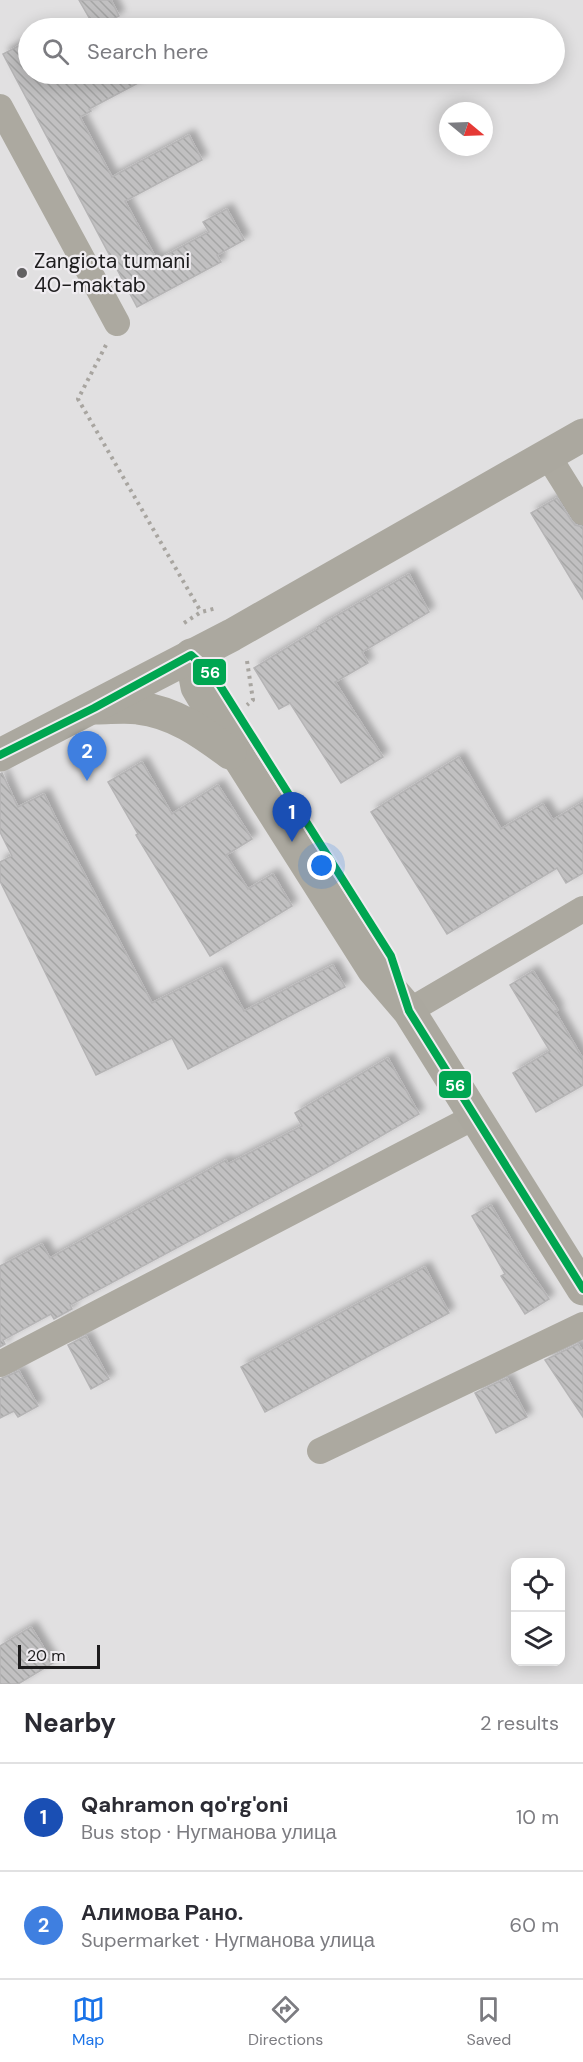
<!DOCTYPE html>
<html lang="en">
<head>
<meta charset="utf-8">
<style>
  body { margin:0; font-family:"DM Sans",sans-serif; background:#f2f2f3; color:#2b2b33 }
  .controls { position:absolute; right:18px; bottom:18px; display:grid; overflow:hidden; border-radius:12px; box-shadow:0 3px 15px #0003 }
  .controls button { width:54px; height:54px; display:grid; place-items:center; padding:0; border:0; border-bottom:2px solid #e1e1e2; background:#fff; color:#2b2b33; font:30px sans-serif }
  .compass { position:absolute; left:439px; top:102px; width:54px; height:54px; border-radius:50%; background:#fff; box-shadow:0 3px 15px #0003; rotate:109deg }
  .scale { position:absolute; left:18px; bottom:15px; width:82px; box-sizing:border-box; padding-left:6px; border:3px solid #1e1d1e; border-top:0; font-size:16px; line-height:21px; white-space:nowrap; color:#1e1d1e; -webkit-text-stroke:4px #efecf0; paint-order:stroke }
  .you { position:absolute; left:322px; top:866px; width:21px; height:21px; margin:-15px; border:4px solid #fff; border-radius:50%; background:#1a73e8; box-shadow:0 0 0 9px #1a73e833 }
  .badge { display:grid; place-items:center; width:39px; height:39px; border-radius:50%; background:#1a73e8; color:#fff; font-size:20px; font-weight:700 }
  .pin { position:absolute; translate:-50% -50px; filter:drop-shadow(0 2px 3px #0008) }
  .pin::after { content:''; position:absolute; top:32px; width:21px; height:18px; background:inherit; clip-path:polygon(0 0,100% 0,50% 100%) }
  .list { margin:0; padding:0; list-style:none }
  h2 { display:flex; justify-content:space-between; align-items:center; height:78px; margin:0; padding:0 24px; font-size:26px }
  h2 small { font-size:20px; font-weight:400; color:#7c7c81 }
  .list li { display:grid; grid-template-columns:39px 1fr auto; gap:18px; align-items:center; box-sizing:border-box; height:108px; padding:0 24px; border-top:2px solid #e1e1e2 }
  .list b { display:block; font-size:22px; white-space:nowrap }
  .list p { margin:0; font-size:20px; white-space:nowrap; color:#7c7c81 }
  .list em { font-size:20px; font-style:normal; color:#7c7c81 }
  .icon { flex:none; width:33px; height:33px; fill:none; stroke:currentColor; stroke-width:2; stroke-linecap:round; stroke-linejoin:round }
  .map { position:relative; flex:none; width:583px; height:1684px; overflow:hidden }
  .search { position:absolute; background:#fff; box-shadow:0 3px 15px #0003; left:18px; right:18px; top:18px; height:66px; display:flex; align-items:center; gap:15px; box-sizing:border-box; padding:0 21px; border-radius:33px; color:#7c7c81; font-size:22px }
  .sheet { height:294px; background:#fff }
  nav { display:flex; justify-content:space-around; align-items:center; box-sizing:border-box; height:84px; border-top:2px solid #e1e1e2; background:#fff; font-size:16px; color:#7c7c81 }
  nav a { display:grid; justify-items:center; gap:3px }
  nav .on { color:#1a73e8 }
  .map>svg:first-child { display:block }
  .building { fill:url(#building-back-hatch); stroke:#b5b4b5; stroke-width:1.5; filter:url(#shadow) }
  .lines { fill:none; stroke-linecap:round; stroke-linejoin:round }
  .path { stroke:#a8a5a0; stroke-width:4; stroke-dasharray:3 4.5; stroke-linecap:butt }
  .minor { stroke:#aca9a0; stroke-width:26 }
  .secondary { stroke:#aba89f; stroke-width:33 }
  .bus-1-casing { stroke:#efecf0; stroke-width:12 }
  .bus-1 { stroke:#00a651; stroke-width:8 }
  .poi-dot { fill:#626162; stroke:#efecf0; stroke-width:2 }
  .labels { text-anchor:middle; stroke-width:4.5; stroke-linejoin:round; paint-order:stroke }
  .poi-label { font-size:21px; fill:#1e1d1e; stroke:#efecf0; text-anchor:start }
  .line-badge { stroke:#efecf0; stroke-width:2 }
  .badge-label { font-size:16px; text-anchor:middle; font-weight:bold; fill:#fff }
</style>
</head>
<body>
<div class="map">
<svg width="583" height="1684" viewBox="0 0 583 1684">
  <defs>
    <pattern id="building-back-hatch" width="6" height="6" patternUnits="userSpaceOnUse" patternTransform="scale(1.5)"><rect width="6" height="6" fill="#c1c0c1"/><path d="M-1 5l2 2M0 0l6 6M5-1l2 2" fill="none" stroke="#a5a5a5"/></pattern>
    <filter id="shadow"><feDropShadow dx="5.5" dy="-5.5" stdDeviation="3" flood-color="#0004"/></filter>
  </defs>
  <rect width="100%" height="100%" fill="#e1e0e1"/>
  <g class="building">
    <path d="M 79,0 L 111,0 L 119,16 L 95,28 Z"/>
    <path d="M 28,41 L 28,74 L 71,74 L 76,83 L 93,74 L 155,74 L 89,109 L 91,111 L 80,117 L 112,177 L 189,135 L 202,160 L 125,201 L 157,260 L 209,232 L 203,222 L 227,209 L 244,240 L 217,255 L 221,262 L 137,307 L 3,54 Z"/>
    <path d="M 557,498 L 571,520 L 575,525 L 583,527 L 583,599 L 531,513 Z"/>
    <path d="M 409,574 L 429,612 L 362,652 L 368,663 L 335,682 L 383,757 L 341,783 L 290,703 L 279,709 L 254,668 L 318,629 L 317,627 Z"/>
    <path d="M 459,757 L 501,829 L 543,804 L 553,820 L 583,802 L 583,873 L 566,883 L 557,868 L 447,934 L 371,812 Z"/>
    <path d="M 142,762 L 172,814 L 218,785 L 252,839 L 226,855 L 248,889 L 273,874 L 292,906 L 210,956 L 136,835 L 138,834 L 108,782 Z"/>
    <path d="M 2,773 L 18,807 L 44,794 L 63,833 L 152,1003 L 221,968 L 244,1011 L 333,965 L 345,987 L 188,1069 L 172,1038 L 96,1075 L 0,881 L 0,862 L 12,856 L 0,832 L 0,774 Z"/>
    <path d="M 533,971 L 558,1010 L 555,1011 L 583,1059 L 583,1085 L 536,1112 L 513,1073 L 550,1051 L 510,985 Z"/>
    <path d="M 388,1058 L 419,1114 L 322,1170 L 70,1305 L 72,1309 L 54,1319 L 51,1314 L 3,1340 L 5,1344 L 0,1347 L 0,1266 L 42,1244 L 50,1258 L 226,1160 L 228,1164 L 302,1126 L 295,1113 Z"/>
    <path d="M 491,1205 L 524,1262 L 549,1299 L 525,1314 L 501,1276 L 505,1274 L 472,1216 Z"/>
    <path d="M 425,1267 L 449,1313 L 265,1412 L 241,1367 Z"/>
    <path d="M 86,1336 L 109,1379 L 91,1389 L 68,1345 Z"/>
    <path d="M 578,1344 L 583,1352 L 583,1417 L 545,1360 Z"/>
    <path d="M 19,1371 L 38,1406 L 18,1417 L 14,1411 L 0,1418 L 0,1379 Z"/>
    <path d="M 507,1378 L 527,1417 L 496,1433 L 475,1393 Z"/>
    <path d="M 31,1627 L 53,1663 L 18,1684 L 0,1684 L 0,1646 Z"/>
  </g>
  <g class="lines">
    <g class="path">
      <path d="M 106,345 L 78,399 L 201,612"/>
      <path d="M 184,623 L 201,612 L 217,608"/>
      <path d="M 247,661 L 253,700 L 247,705"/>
    </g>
    <g class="minor">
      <path d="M 0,107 L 117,323"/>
      <path d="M 548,456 L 583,512"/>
      <path d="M 409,1011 L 583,909"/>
      <path d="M 0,1364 L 476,1116"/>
      <path d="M 320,1451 L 583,1325"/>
    </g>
    <g class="secondary">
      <path d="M 191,655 L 197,687 L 241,761 L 373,969 L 409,1011 L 583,1289"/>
      <path d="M 96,708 C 110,708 125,706 138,708 C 174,712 202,732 230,753"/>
      <path d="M 0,755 L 232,635 L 583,435"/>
    </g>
    <defs>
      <path id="bus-1" d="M 0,755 L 94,708 L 191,655 L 214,676 L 391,956 L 409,1011 L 583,1289"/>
    </defs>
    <use href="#bus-1" class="bus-1-casing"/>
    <use href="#bus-1" class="bus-1"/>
  </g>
  <circle class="poi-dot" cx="22" cy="273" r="6"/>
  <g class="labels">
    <g class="poi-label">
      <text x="34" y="268">Zangiota tumani<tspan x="34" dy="24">40-maktab</tspan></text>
    </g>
  </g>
  <g class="line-badge">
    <rect x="192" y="658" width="35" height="28" rx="6" fill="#00a651"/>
    <rect x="438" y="1070" width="34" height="29" rx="6" fill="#00a651"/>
  </g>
  <g class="badge-label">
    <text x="210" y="678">56</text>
    <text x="455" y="1091">56</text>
  </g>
</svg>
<div class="controls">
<button><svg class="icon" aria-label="locate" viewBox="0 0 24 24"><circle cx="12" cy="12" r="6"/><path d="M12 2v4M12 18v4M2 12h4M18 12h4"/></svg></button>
<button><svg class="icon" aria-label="layers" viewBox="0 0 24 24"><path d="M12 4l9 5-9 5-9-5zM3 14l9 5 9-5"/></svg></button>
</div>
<svg class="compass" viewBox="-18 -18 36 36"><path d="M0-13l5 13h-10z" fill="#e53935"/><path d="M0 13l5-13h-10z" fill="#7c7c81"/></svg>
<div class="scale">20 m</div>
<div class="you"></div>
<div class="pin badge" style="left:292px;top:842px;background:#1a4fb4">1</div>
<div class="pin badge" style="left:87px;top:781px;background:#3f7fe0">2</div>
<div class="search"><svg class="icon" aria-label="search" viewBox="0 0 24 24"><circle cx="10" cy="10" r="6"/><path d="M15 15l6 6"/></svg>Search here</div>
</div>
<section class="sheet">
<h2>Nearby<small>2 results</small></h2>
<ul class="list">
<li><span class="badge" style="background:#1a4fb4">1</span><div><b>Qahramon qo'rg'oni</b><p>Bus stop · Нугманова улица</p></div><em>10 m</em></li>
<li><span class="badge" style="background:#3f7fe0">2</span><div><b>Алимова Рано.</b><p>Supermarket · Нугманова улица</p></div><em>60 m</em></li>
</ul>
</section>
<nav>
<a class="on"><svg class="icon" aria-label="map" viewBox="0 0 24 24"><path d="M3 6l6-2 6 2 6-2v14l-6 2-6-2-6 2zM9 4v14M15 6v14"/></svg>Map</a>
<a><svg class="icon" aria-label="directions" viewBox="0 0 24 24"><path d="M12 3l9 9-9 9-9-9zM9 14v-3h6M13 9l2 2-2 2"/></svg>Directions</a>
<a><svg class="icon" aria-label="saved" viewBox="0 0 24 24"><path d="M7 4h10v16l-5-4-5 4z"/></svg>Saved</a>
</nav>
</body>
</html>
